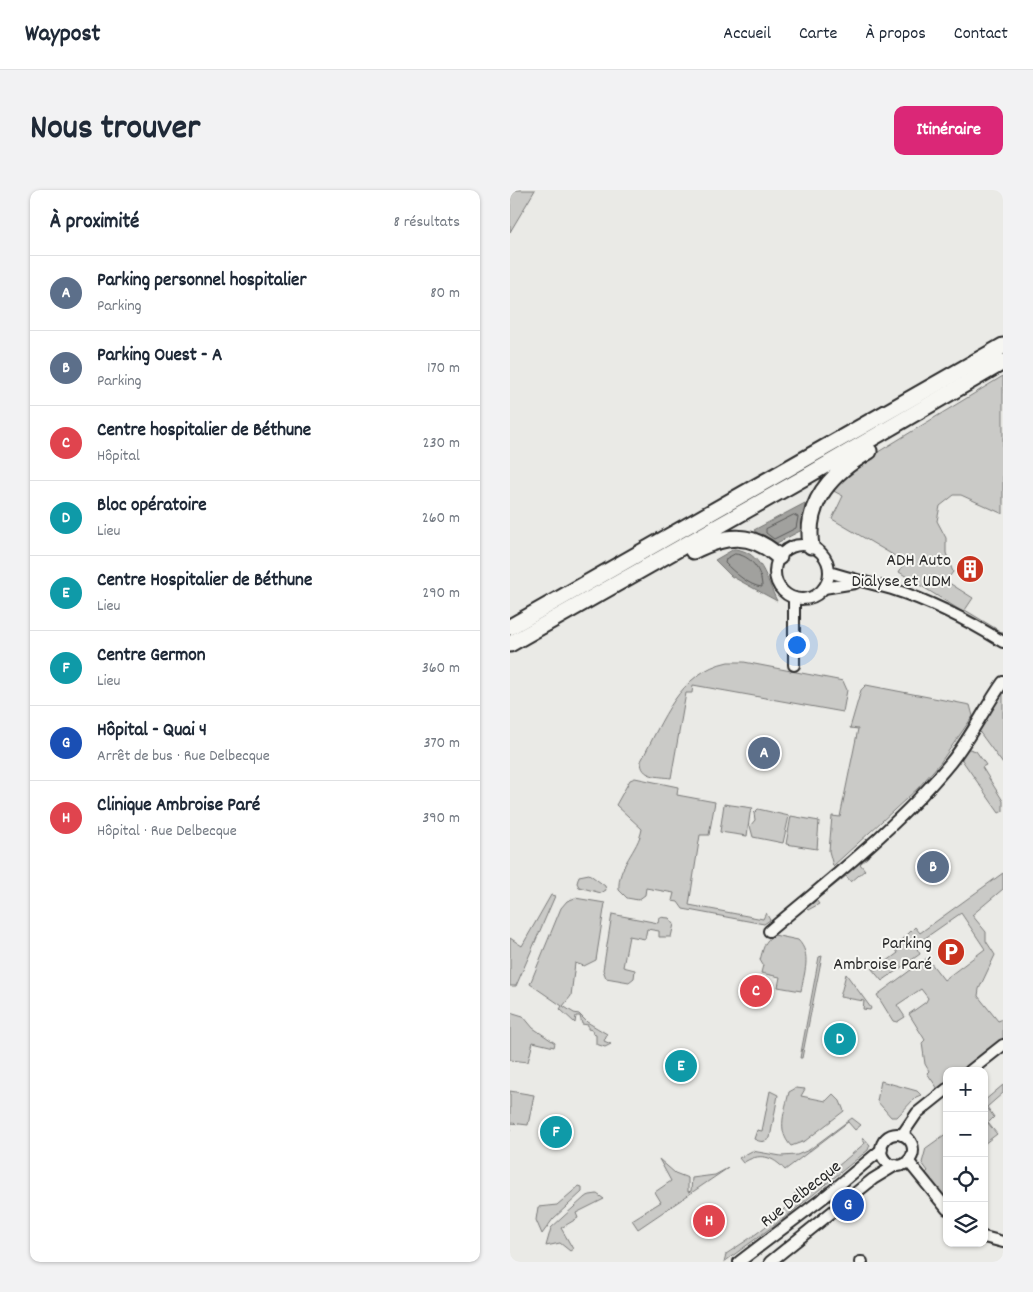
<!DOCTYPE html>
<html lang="fr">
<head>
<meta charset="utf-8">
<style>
  body { margin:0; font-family:Dekko,sans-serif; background:#f2f2f3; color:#1f2937 }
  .controls { position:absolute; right:15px; bottom:15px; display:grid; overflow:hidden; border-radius:10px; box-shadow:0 1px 4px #0004 }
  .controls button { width:45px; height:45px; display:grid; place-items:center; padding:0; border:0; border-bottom:1px solid #e0e1e3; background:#fff; color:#1f2937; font:25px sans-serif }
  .you { position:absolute; left:286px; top:454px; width:18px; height:18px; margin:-12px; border:4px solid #fff; border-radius:50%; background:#1a73e8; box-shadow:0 0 0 8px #1a73e833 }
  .badge { display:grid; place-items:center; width:32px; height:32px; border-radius:50%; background:#db2777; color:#fff; font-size:16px; font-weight:700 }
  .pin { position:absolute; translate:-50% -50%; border:2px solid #fff; box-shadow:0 1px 5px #0006 }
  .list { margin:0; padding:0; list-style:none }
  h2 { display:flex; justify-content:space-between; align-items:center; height:65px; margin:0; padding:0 20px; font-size:21px }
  h2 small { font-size:16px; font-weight:400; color:#747a83 }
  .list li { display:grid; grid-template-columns:32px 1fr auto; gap:15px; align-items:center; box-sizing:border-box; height:75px; padding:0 20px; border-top:1px solid #e0e1e3 }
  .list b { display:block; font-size:19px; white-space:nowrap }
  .list p { margin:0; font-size:16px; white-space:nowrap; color:#747a83 }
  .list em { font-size:16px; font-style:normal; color:#747a83 }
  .icon { flex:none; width:28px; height:28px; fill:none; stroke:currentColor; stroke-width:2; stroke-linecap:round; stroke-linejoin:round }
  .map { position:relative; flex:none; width:493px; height:1072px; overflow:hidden; border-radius:10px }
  header { display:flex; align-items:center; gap:30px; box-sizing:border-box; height:70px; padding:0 25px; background:#fff; border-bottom:1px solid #e0e1e3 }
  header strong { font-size:24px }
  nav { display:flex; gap:28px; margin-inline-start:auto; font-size:18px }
  .intro { display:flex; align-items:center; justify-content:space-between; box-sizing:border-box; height:120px; padding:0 30px }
  h1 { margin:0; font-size:35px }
  .button { padding:12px 22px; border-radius:10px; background:#db2777; color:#fff; font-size:18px; font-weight:700 }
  main { display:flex; gap:30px; padding:0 30px }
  aside { flex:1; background:#fff; border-radius:10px; box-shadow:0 1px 4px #0004 }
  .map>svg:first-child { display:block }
  .green { fill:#cacac7; stroke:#7a7a79 }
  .water { fill:#a1a19e; stroke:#727270 }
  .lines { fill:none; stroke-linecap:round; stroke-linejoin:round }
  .shore { stroke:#5a5a59; stroke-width:1 }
  .minor-casing { stroke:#2b2b2b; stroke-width:14 }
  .highway-casing { stroke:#2b2b2b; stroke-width:19 }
  .minor { stroke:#f6f6f2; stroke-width:10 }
  .highway { stroke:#f6f6f2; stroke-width:15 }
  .labels { text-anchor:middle; stroke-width:4; stroke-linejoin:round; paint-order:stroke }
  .poi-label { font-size:18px; fill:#2b2b2b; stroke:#f6f6f2; text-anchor:end }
  .street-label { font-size:18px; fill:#2b2b2b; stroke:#f6f6f2 }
</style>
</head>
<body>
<header>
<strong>Waypost</strong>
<nav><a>Accueil</a><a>Carte</a><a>À propos</a><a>Contact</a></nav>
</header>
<div class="intro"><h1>Nous trouver</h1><a class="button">Itinéraire</a></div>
<main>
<aside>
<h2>À proximité<small>8 résultats</small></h2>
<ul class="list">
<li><span class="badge" style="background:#5c6f8a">A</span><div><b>Parking personnel hospitalier</b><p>Parking</p></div><em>80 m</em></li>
<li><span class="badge" style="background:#5c6f8a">B</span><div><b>Parking Ouest - A</b><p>Parking</p></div><em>170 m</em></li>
<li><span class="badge" style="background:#e0444e">C</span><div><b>Centre hospitalier de Béthune</b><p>Hôpital</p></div><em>230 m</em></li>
<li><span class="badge" style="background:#0f9aa8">D</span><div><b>Bloc opératoire</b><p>Lieu</p></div><em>260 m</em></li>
<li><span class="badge" style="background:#0f9aa8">E</span><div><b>Centre Hospitalier de Béthune</b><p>Lieu</p></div><em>290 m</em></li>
<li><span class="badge" style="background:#0f9aa8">F</span><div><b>Centre Germon</b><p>Lieu</p></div><em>360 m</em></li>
<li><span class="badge" style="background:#1a4fb4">G</span><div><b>Hôpital - Quai 4</b><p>Arrêt de bus · Rue Delbecque</p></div><em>370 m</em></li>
<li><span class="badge" style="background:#e0444e">H</span><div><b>Clinique Ambroise Paré</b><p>Hôpital · Rue Delbecque</p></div><em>390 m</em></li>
</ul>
</aside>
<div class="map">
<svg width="493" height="1072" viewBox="0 0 493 1072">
  <rect width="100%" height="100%" fill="#eaeae6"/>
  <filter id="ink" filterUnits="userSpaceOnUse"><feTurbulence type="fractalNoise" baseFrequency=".02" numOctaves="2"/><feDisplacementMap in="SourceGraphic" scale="10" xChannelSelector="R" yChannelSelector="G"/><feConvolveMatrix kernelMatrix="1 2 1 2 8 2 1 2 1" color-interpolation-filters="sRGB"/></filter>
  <g filter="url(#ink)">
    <g class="green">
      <path d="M 0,0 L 25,0 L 0,42 Z"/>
      <path d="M 493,186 L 493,324 L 451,305 L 444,305 L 430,316 L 427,331 L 436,348 L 436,363 L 443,382 L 436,391 L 463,408 L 455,420 L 493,443 L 493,447 L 389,382 L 395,372 L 322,329 L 333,306 L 318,298 L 350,273 Z"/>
      <path d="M 218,472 L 234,472 L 333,491 L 337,500 L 333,522 L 183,495 L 182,503 L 176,503 L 161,588 C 148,586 131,588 131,571 C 153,531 169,482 218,472 Z"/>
      <path d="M 356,495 L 460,515 L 463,526 L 430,573 L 408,598 L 323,676 L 319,661 L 322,626 L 330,627 L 348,539 L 340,538 L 351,500 Z"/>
      <path d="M 493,503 L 493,574 L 468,540 Z"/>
      <path d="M 456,558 L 466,561 L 476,575 L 472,577 L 493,611 L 493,621 L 489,623 L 452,570 L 451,564 Z"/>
      <path d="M 125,588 L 168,597 L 167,605 L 205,612 L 199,645 L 190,645 L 179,715 L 253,729 L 256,723 L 260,730 L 254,734 L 173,719 L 168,712 L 162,711 L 164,703 L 136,698 L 135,705 L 128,710 L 117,708 L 109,700 C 107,676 128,661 132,639 L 106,615 L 120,590 Z"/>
      <path d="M 214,614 L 243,618 L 240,623 L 237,646 L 210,642 Z"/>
      <path d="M 248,619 L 279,626 L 273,653 L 243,647 L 240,636 L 245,630 L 244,623 Z"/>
      <path d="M 281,626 L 309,631 L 307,659 L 276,654 Z"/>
      <path d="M 357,663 L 359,666 L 350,674 L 355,680 L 341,692 L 336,686 L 306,710 L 309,714 L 298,720 L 295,717 Z"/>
      <path d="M 493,683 L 493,699 L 462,725 L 476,742 L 476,751 L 485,765 L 469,799 L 468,806 L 488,831 L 493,829 L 493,849 L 451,881 L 437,881 L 437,892 L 428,899 L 417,883 L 419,881 L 415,874 L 412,853 L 415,850 L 399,824 L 416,812 L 418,808 L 411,799 L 387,815 L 395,827 L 387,832 L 383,831 L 367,805 L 417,768 L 434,790 L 475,759 L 451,723 L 405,755 L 410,764 L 372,791 L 361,778 L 365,780 L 388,763 L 386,760 L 389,757 L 387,755 L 405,737 L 410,743 Z"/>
      <path d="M 79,684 L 95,696 L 96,700 L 91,703 L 69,697 L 67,693 L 69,686 Z"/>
      <path d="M 41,705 L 45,706 L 6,796 L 0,796 L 0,748 L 12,756 Z"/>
      <path d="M 65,708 L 95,713 L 86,770 L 74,776 L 65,773 L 61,806 L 53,816 L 64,823 L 69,824 L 77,832 L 97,844 L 94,851 L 101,854 L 95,857 L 86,854 L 86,845 L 83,844 L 82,840 L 78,839 L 78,835 L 72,834 L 70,826 L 66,826 L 65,833 L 50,819 L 52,816 L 20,794 L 51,718 L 57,711 Z"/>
      <path d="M 102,724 L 148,733 L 149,727 L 159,728 L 164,734 L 161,747 L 149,747 L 149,741 L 137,739 L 135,749 L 119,746 L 113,777 L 125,780 L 124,788 L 119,792 L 96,788 L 93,780 Z"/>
      <path d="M 264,745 L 288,750 C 302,764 294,783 291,801 L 268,797 L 270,787 L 251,783 L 253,775 L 250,770 C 253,760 254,750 264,745 Z"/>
      <path d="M 312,766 L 292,868 L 290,868 L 309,767 Z"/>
      <path d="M 336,784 L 361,818 L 360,820 L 353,819 L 354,811 L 330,807 Z"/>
      <path d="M 0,822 L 13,826 L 23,838 L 45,853 L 44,857 L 23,852 L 18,872 L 0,870 Z"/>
      <path d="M 371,891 L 407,901 L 411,905 L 406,907 L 387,927 L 381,927 L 367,911 Z"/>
      <path d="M 493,895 L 493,903 L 477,917 L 484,927 L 478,933 L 487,944 L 474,954 L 474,911 Z"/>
      <path d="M 286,898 L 295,899 L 291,906 L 316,911 L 323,904 L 330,911 L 334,921 L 295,951 L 281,956 C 266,940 275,921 279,902 Z"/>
      <path d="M 0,901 L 24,905 L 18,935 L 1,933 L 0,940 Z"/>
      <path d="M 260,901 L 268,905 L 260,948 C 254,953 250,952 244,949 L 247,940 L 252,941 Z"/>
      <path d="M 342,928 L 351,935 L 345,940 L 338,932 L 275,980 C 263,966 249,962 233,973 L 229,968 L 242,961 L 271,966 L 287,965 L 299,960 Z"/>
      <path d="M 437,943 L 437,1011 L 415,984 L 418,981 L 412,973 L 416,958 Z"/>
      <path d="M 354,948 L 360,955 L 358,960 L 277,1026 L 214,1072 L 216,1064 C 240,1048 271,1030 285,1003 L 294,1005 L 355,953 L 352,949 Z"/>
      <path d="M 149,969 L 165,983 L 178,988 L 178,1002 L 181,1001 L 182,988 L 205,985 L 218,978 L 128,1039 L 122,1030 L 151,1012 L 145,1002 L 161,991 Z"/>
      <path d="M 69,996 L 72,997 L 72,1002 L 43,1029 L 32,1044 L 26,1030 L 28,1017 L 47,1015 Z"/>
      <path d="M 80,1005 L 87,1004 L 94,1009 L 66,1023 L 68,1028 L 51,1038 L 63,1059 L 60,1061 L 50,1053 L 36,1056 L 41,1038 L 75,1007 Z"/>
    </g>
    <g class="water">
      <path d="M 295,313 L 292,340 L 263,355 L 244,340 Z"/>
      <path d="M 224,359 C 252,361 256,389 267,411 L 221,386 L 205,370 Z"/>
    </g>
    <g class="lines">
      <g class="shore">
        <path d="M 284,325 L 288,327 L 286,338 L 264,349 L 256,343 L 256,339 Z"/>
        <path d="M 225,364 C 241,365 252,381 252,397 C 239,396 224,382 215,373 L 216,369 Z"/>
      </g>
      <defs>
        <g id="minor">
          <circle cx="292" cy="382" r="27"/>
          <path d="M 319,382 C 340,389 361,393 382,399 C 420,411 459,431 493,452"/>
          <path d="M 314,398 L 345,393"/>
          <path d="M 284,475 L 284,408"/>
          <path d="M 259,741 C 322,688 389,636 441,572 C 461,547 474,519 493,492"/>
          <path d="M 460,881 L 493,855"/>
          <circle cx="387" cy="960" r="16"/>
          <path d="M 392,945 L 407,923 L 437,899"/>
          <path d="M 398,971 L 437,1019"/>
          <path d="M 474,1047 L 493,1052"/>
          <path d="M 229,1072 L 317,1005 L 372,959"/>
          <path d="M 260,1072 L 363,989 L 386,975"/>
          <path d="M 350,1072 L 352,1072"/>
        </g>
        <g id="highway">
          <path d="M 301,356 C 294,311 323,282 359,261"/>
          <path d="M 183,361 C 215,345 241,341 269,367"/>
          <path d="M 0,437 L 493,156"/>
          <path d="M 0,454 L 297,286 L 493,172"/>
        </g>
      </defs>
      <use href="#minor" class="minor-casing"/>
      <use href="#highway" class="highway-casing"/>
      <use href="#minor" class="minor"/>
      <use href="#highway" class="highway"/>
    </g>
  </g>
  <defs>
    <symbol id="building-disc" viewBox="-11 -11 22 22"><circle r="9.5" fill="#c8321e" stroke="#f6f6f2"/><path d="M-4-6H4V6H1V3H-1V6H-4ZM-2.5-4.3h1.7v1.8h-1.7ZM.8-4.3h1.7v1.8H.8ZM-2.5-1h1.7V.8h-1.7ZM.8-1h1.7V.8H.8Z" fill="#fff"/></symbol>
    <symbol id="parking-disc" viewBox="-11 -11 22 22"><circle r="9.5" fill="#c8321e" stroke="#f6f6f2"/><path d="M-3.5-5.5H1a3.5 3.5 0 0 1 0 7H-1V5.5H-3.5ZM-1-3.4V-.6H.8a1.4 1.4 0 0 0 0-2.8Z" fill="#fff"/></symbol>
  </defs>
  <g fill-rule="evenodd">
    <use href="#building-disc" x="444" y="363" width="32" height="32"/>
    <use href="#parking-disc" x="425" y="746" width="32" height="32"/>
  </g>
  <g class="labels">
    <g class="poi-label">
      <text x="441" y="375">ADH Auto<tspan x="441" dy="21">Dialyse et UDM</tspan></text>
      <text x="422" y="758">Parking<tspan x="422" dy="21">Ambroise Paré</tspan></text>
    </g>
    <g class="street-label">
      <text transform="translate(290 1003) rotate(-38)" y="6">Rue Delbecque</text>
    </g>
  </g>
</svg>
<div class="controls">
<button>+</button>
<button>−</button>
<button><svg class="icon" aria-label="locate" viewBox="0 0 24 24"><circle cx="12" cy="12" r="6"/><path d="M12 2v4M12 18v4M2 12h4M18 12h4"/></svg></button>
<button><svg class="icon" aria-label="layers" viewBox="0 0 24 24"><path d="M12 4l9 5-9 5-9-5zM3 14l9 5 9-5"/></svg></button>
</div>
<div class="you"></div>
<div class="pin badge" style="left:254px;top:563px;background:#5c6f8a">A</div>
<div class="pin badge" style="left:423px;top:677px;background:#5c6f8a">B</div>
<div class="pin badge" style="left:246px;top:801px;background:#e0444e">C</div>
<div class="pin badge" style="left:330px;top:849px;background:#0f9aa8">D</div>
<div class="pin badge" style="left:171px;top:876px;background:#0f9aa8">E</div>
<div class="pin badge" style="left:46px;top:942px;background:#0f9aa8">F</div>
<div class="pin badge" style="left:338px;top:1015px;background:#1a4fb4">G</div>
<div class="pin badge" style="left:199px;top:1031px;background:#e0444e">H</div>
</div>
</main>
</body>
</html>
